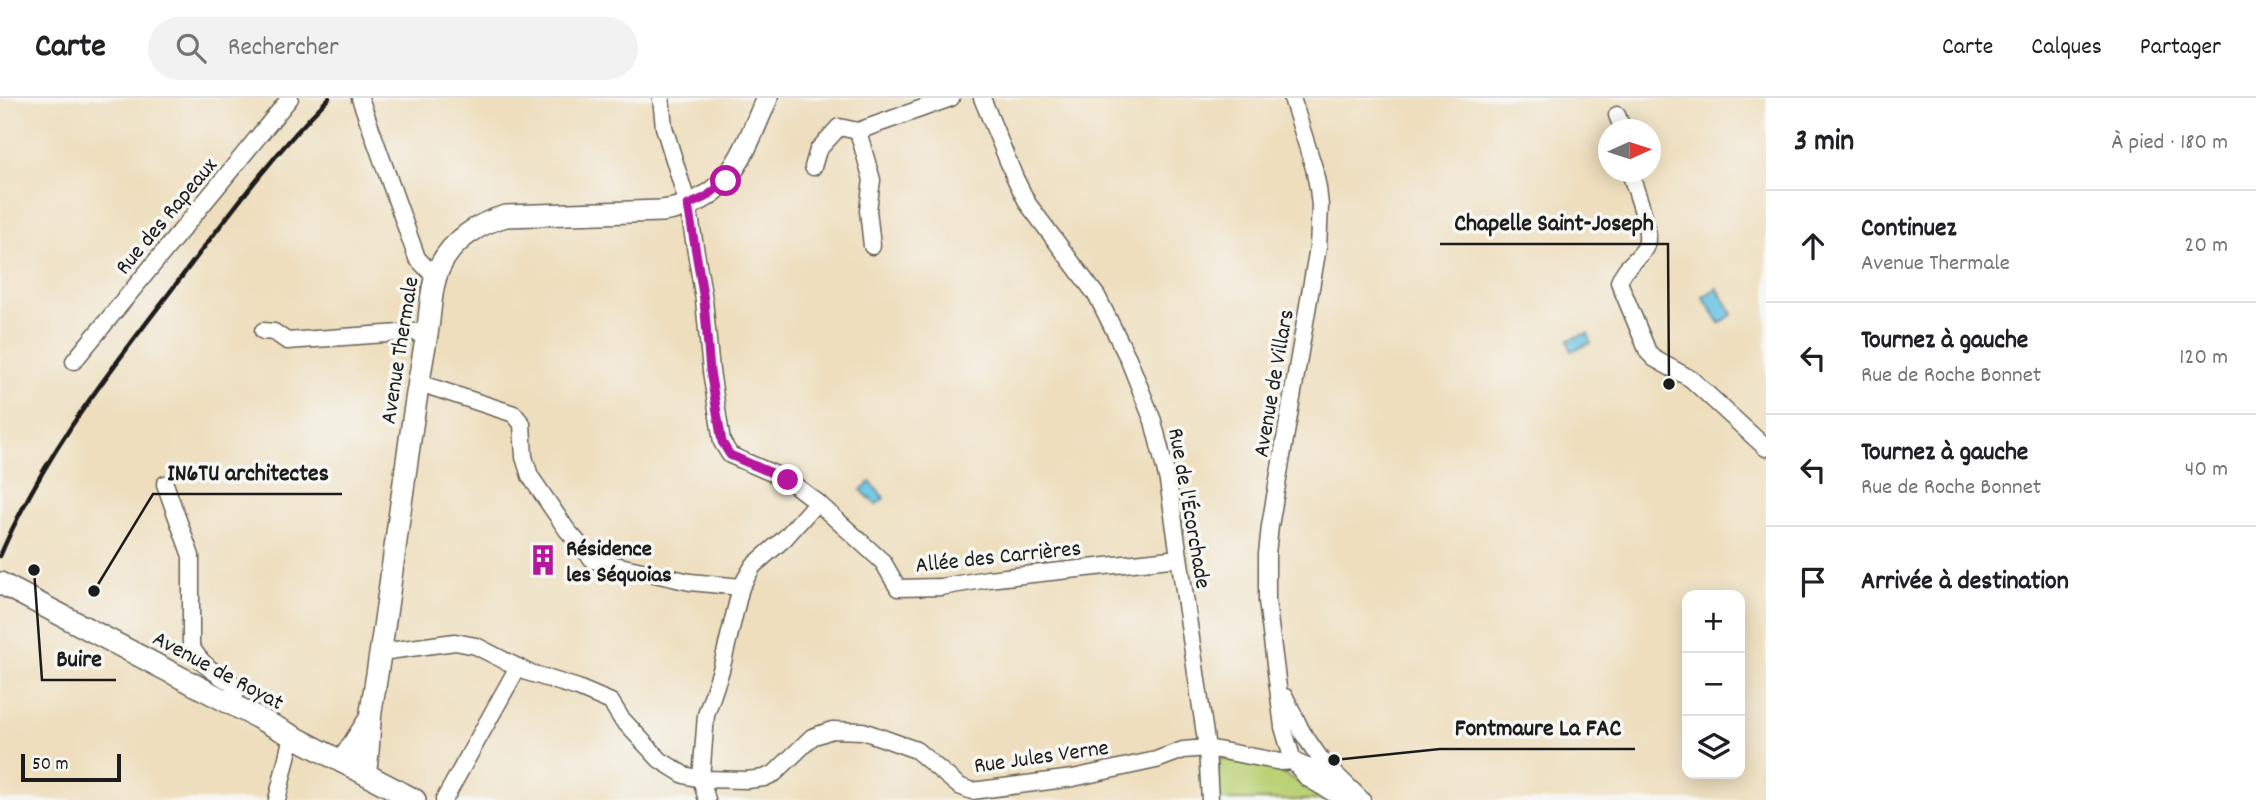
<!DOCTYPE html>
<html lang="fr">
<head>
<meta charset="utf-8">
<style>
  body { margin:0; font-family:Dekko,sans-serif; background:#f2f2f2; color:#202124 }
  .controls { position:absolute; right:21px; bottom:21px; display:grid; overflow:hidden; border-radius:14px; box-shadow:0 4px 18px #0003 }
  .controls button { width:63px; height:63px; display:grid; place-items:center; padding:0; border:0; border-bottom:2px solid #e0e0e0; background:#fff; color:#202124; font:35px sans-serif }
  .compass { position:absolute; left:1598px; top:21px; width:63px; height:63px; border-radius:50%; background:#fff; box-shadow:0 4px 18px #0003; rotate:87deg }
  .scale { position:absolute; left:21px; bottom:18px; width:100px; box-sizing:border-box; padding-left:7px; border:4px solid #1c1c1c; border-top:0; font-size:19px; line-height:24px; white-space:nowrap; color:#1c1c1c; -webkit-text-stroke:5px #f6f6f2; paint-order:stroke }
  .stop { position:absolute; width:21px; height:21px; margin:-16px; border:5px solid #b5179e; border-radius:50%; background:#fff }
  .stop.end { background:#b5179e; border-color:#fff; box-shadow:0 2px 7px #0008 }
  .list { margin:0; padding:0; list-style:none }
  h2 { display:flex; justify-content:space-between; align-items:center; height:91px; margin:0; padding:0 28px; font-size:30px }
  h2 small { font-size:23px; font-weight:400; color:#757577 }
  .list li { display:grid; grid-template-columns:46px 1fr auto; gap:21px; align-items:center; box-sizing:border-box; height:112px; padding:0 28px; border-top:2px solid #e0e0e0 }
  .list b { display:block; font-size:26px; white-space:nowrap }
  .list p { margin:0; font-size:23px; white-space:nowrap; color:#757577 }
  .list em { font-size:23px; font-style:normal; color:#757577 }
  .icon { flex:none; width:38px; height:38px; fill:none; stroke:currentColor; stroke-width:2; stroke-linecap:round; stroke-linejoin:round }
  .map { position:relative; flex:none; width:1766px; height:702px; overflow:hidden }
  header { display:flex; align-items:center; gap:42px; box-sizing:border-box; height:98px; padding:0 35px; background:#fff; border-bottom:2px solid #e0e0e0 }
  header strong { font-size:33px }
  nav { display:flex; gap:38px; margin-inline-start:auto; font-size:24px }
  .search { width:490px; height:63px; background:#f2f2f2; display:flex; align-items:center; gap:18px; box-sizing:border-box; padding:0 24px; border-radius:38px; color:#757577; font-size:26px }
  main { display:flex }
  aside { flex:1; background:#fff }
  .map>svg:first-child { display:block }
  .green { fill:#bbd176; stroke:#6c7649; stroke-width:2 }
  .water { fill:#65c2e3; stroke:#406f80; stroke-width:2 }
  .lines { fill:none; stroke-linecap:round; stroke-linejoin:round }
  .minor-casing { stroke:#666054; stroke-width:19 }
  .secondary-casing { stroke:#666054; stroke-width:24 }
  .minor { stroke:#fff; stroke-width:16 }
  .secondary { stroke:#fff; stroke-width:21 }
  .rail { stroke:#1c1c1c; stroke-width:4.5 }
  .route { stroke:#b5179e; stroke-width:9 }
  .labels { text-anchor:middle; stroke-width:7; stroke-linejoin:round; paint-order:stroke }
  .street-label { font-size:23px; fill:#1c1c1c; stroke:#f6f6f2 }
  .poi-label { font-size:23px; font-weight:bold; fill:#1c1c1c; stroke:#f6f6f2; text-anchor:start }
  .leader { fill:none; stroke:#1c1c1c; stroke-width:2.5 }
  .callout-dot { fill:#1c1c1c; stroke:#f6f6f2; stroke-width:2.5 }
  .callout-label { font-size:24px; text-anchor:middle; font-weight:bold; fill:#1c1c1c; stroke:#f6f6f2; stroke-width:7; stroke-linejoin:round; paint-order:stroke }
</style>
</head>
<body>
<header>
<strong>Carte</strong>
<div class="search"><svg class="icon" aria-label="search" viewBox="0 0 24 24"><circle cx="10" cy="10" r="6"/><path d="M15 15l6 6"/></svg>Rechercher</div>
<nav><a>Carte</a><a>Calques</a><a>Partager</a></nav>
</header>
<main>
<div class="map">
<svg width="1766" height="702" viewBox="0 0 1766 702">
  <rect width="100%" height="100%" fill="#f6f6f2"/>
  <filter id="ink" filterUnits="userSpaceOnUse"><feTurbulence type="fractalNoise" baseFrequency=".0143" numOctaves="2"/><feDisplacementMap in="SourceGraphic" scale="14" xChannelSelector="R" yChannelSelector="G"/><feConvolveMatrix kernelMatrix="1 2 1 2 8 2 1 2 1" color-interpolation-filters="sRGB"/></filter>
  <filter id="wash" filterUnits="userSpaceOnUse"><feTurbulence type="fractalNoise" baseFrequency=".00686" numOctaves="4" result="noise"/><feDisplacementMap in="SourceGraphic" scale="28" xChannelSelector="R" yChannelSelector="G"/><feGaussianBlur stdDeviation="1.57" result="paint"/><feColorMatrix in="noise" values="0 0 0 0 0 0 0 0 0 0 0 0 0 0 0 0 0 1.4 0 .05"/><feComposite in="paint" operator="in"/></filter>
  <g filter="url(#wash)">
    <rect width="100%" height="100%" fill="#eedebd"/>
    <path class="green" d="M 1219,660 L 1270,668 L 1329,702 L 1216,702 Z"/>
    <g class="water">
      <path d="M 1717,190 L 1733,216 L 1720,225 L 1703,199 Z"/>
      <path d="M 1588,235 L 1591,245 L 1571,253 L 1568,242 Z"/>
      <path d="M 870,384 L 884,400 L 876,407 L 861,392 Z"/>
    </g>
  </g>
  <g filter="url(#ink)">
    <g class="lines">
      <defs>
        <g id="minor">
          <path d="M 360,0 L 417,160 L 435,179"/>
          <path d="M 661,0 L 664,29 L 688,107 L 704,202 L 711,273 L 722,344 L 730,357 L 788,382 L 817,404 L 785,440 L 753,468 L 741,489 L 721,572 L 706,617 L 701,681 L 707,702"/>
          <path d="M 982,0 L 1015,80 L 1028,106 L 1097,198 L 1128,260 L 1153,323 L 1168,383 L 1207,650 L 1210,702"/>
          <path d="M 1292,0 L 1314,70 L 1318,90 L 1320,108 L 1318,149 L 1270,428 L 1267,456 L 1267,503 L 1283,629 L 1293,663 L 1307,680 L 1345,702"/>
          <path d="M 1617,17 L 1623,32"/>
          <path d="M 813,69 L 818,52 L 839,29 L 858,33"/>
          <path d="M 1630,74 C 1635,93 1656,138 1643,153 C 1634,165 1625,168 1619,184 L 1648,254 L 1655,261 L 1691,281 L 1766,350"/>
          <path d="M 872,148 L 868,112 L 872,82 L 858,33 L 951,0"/>
          <path d="M 263,233 L 274,234 L 287,243 L 428,233"/>
          <path d="M 74,263 L 290,0"/>
          <path d="M 419,285 L 514,316 L 522,326 L 524,359 L 530,378 L 567,432 L 593,462 L 690,484 L 741,489"/>
          <path d="M 165,386 L 191,458 L 191,548 C 201,567 215,575 233,586 L 236,593 L 233,608"/>
          <path d="M 817,404 L 883,464 L 898,490 L 941,489 L 988,481 L 1179,460"/>
          <path d="M 381,554 L 455,544 L 476,548 L 527,574 L 578,590 L 611,604 L 621,620 L 660,662 L 684,677 L 701,681 L 747,682 L 764,680 L 775,675 L 812,639 L 832,632 L 863,633 L 916,652 L 959,688 L 972,693 L 1073,680 L 1156,662 L 1183,652 L 1207,650 L 1281,664 L 1293,663 L 1342,683"/>
          <path d="M 1285,599 L 1302,634 L 1322,663 L 1362,702"/>
          <path d="M 277,702 L 292,638"/>
          <path d="M 444,702 L 518,569"/>
        </g>
        <g id="secondary">
          <path d="M 0,485 L 415,702"/>
          <path d="M 342,664 L 369,622"/>
          <path d="M 365,675 C 370,653 368,630 372,607 C 391,495 402,383 421,271 C 423,257 426,243 428,230 C 431,208 431,187 440,168 C 453,142 479,125 506,118 L 662,113 C 730,105 743,55 767,0"/>
        </g>
      </defs>
      <use href="#minor" class="minor-casing"/>
      <use href="#secondary" class="secondary-casing"/>
      <use href="#minor" class="minor"/>
      <use href="#secondary" class="secondary"/>
      <path class="rail" d="M 0,458 C 44,355 109,274 176,186 C 225,122 272,57 329,0"/>
    </g>
  </g>
  <g class="lines" filter="url(#ink)">
    <path class="route" d="M 726,83 L 706,99 L 688,107 L 704,202 L 710,273 L 722,344 L 730,357 L 788,382"/>
  </g>
  <defs>
    <symbol id="building-bare" viewBox="-9 -9 18 18"><path d="M-4-6H4V6H1V3H-1V6H-4ZM-2.5-4.3h1.7v1.8h-1.7ZM.8-4.3h1.7v1.8H.8ZM-2.5-1h1.7V.8h-1.7ZM.8-1h1.7V.8H.8Z" fill="#b5179e" stroke="#f6f6f2" stroke-width="2.5" paint-order="stroke"/></symbol>
  </defs>
  <g fill-rule="evenodd">
    <use href="#building-bare" x="521" y="440" width="44" height="44"/>
  </g>
  <g class="labels">
    <g class="street-label">
      <text transform="translate(165 117) rotate(-50)" y="8">Rue des Rapeaux</text>
      <text transform="translate(398 252) rotate(-81)" y="8">Avenue Thermale</text>
      <text transform="translate(1272 285) rotate(-80)" y="8">Avenue de Villars</text>
      <text transform="translate(1191 410) rotate(80)" y="8">Rue de l'Écorchade</text>
      <text transform="translate(998 457) rotate(-6)" y="8">Allée des Carrières</text>
      <text transform="translate(219 571) rotate(28)" y="8">Avenue de Royat</text>
      <text transform="translate(1041 657) rotate(-8)" y="8">Rue Jules Verne</text>
    </g>
    <g class="poi-label">
      <text x="566" y="457">Résidence<tspan x="566" dy="26">les Séquoias</tspan></text>
    </g>
  </g>
  <path class="leader" d="M1669 286L1668 146H1440M94 493L153 396H342M34 472L42 582H116M1334 662L1440 651H1635"/>
  <g class="callout-dot">
    <circle cx="1669" cy="286" r="7"/>
    <circle cx="94" cy="493" r="7"/>
    <circle cx="34" cy="472" r="7"/>
    <circle cx="1334" cy="662" r="7"/>
  </g>
  <g class="callout-label">
    <text x="1554" y="132">Chapelle Saint-Joseph</text>
    <text x="248" y="382">IN6TU architectes</text>
    <text x="79" y="568">Buire</text>
    <text x="1538" y="637">Fontmaure La FAC</text>
  </g>
</svg>
<div class="controls">
<button>+</button>
<button>−</button>
<button><svg class="icon" aria-label="layers" viewBox="0 0 24 24"><path d="M12 4l9 5-9 5-9-5zM3 14l9 5 9-5"/></svg></button>
</div>
<svg class="compass" viewBox="-18 -18 36 36"><path d="M0-13l5 13h-10z" fill="#e53935"/><path d="M0 13l5-13h-10z" fill="#757577"/></svg>
<div class="scale">50 m</div>
<div class="stop" style="left:726px;top:83px"></div>
<div class="stop end" style="left:788px;top:382px"></div>
</div>
<aside>
<h2>3 min<small>À pied · 180 m</small></h2>
<ul class="list">
<li><svg class="icon" aria-label="ahead" viewBox="0 0 24 24"><path d="M12 20V5M6 11l6-6 6 6"/></svg><div><b>Continuez</b><p>Avenue Thermale</p></div><em>20 m</em></li>
<li><svg class="icon" aria-label="left" viewBox="0 0 24 24"><path d="M17 20v-9H6M10 6l-5 5 5 5"/></svg><div><b>Tournez à gauche</b><p>Rue de Roche Bonnet</p></div><em>120 m</em></li>
<li><svg class="icon" aria-label="left" viewBox="0 0 24 24"><path d="M17 20v-9H6M10 6l-5 5 5 5"/></svg><div><b>Tournez à gauche</b><p>Rue de Roche Bonnet</p></div><em>40 m</em></li>
<li><svg class="icon" aria-label="arrive" viewBox="0 0 24 24"><path d="M6 21V4h12l-3 4 3 4H6"/></svg><div><b>Arrivée à destination</b></div></li>
</ul>
</aside>
</main>
</body>
</html>
